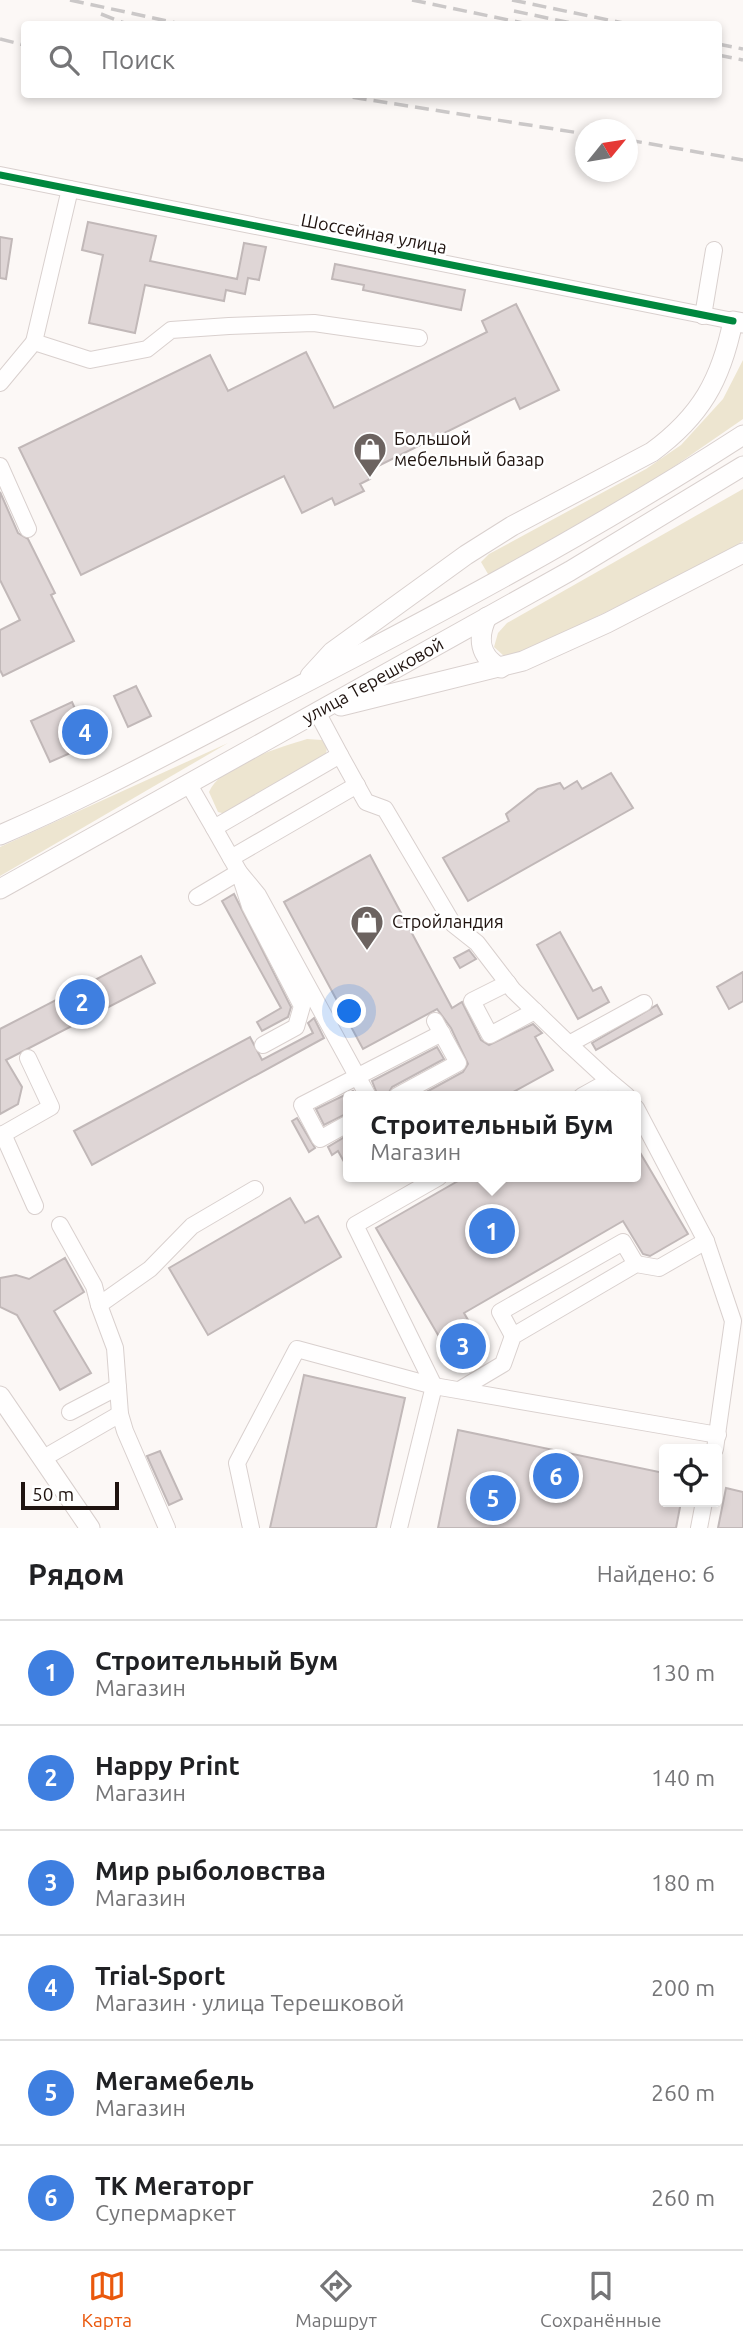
<!DOCTYPE html>
<html lang="ru">
<head>
<meta charset="utf-8">
<style>
  body { margin:0; font-family:Ubuntu,sans-serif; background:#f2f2f2; color:#202124 }
  .controls { position:absolute; right:21px; bottom:21px; display:grid; overflow:hidden; border-radius:7px; box-shadow:0 4px 10px #0003 }
  .controls button { width:63px; height:63px; display:grid; place-items:center; padding:0; border:0; border-bottom:2px solid #e0e0e0; background:#fff; color:#202124; font:35px sans-serif }
  .compass { position:absolute; left:575px; top:119px; width:63px; height:63px; border-radius:50%; background:#fff; box-shadow:0 4px 10px #0003; rotate:60deg }
  .scale { position:absolute; left:21px; bottom:18px; width:98px; box-sizing:border-box; padding-left:7px; border:4px solid #1f130f; border-top:0; font-size:19px; line-height:24px; white-space:nowrap; color:#1f130f; -webkit-text-stroke:5px #fff; paint-order:stroke }
  .you { position:absolute; left:350px; top:1012px; width:24px; height:24px; margin:-18px; border:5px solid #fff; border-radius:50%; background:#1a73e8; box-shadow:0 0 0 10px #1a73e833 }
  .badge { display:grid; place-items:center; width:46px; height:46px; border-radius:50%; background:#ea580c; color:#fff; font-size:23px; font-weight:700 }
  .pin { position:absolute; translate:-50% -50%; border:4px solid #fff; box-shadow:0 2px 7px #0006 }
  .popup { position:absolute; left:343px; top:1091px; width:298px; height:91px; box-sizing:border-box; display:grid; place-content:center; border-radius:7px; background:#fff; filter:drop-shadow(0 2px 5px #0005); font-size:23px; white-space:nowrap; color:#757577 }
  .popup b { font-size:26px; color:#202124 }
  .popup::after { content:''; position:absolute; left:50%; top:100%; margin-left:-14px; border:14px solid transparent; border-top-color:#fff }
  .list { margin:0; padding:0; list-style:none }
  h2 { display:flex; justify-content:space-between; align-items:center; height:91px; margin:0; padding:0 28px; font-size:30px }
  h2 small { font-size:23px; font-weight:400; color:#757577 }
  .list li { display:grid; grid-template-columns:46px 1fr auto; gap:21px; align-items:center; box-sizing:border-box; height:105px; padding:0 28px; border-top:2px solid #e0e0e0 }
  .list b { display:block; font-size:26px; white-space:nowrap }
  .list p { margin:0; font-size:23px; white-space:nowrap; color:#757577 }
  .list em { font-size:23px; font-style:normal; color:#757577 }
  .icon { flex:none; width:38px; height:38px; fill:none; stroke:currentColor; stroke-width:2; stroke-linecap:round; stroke-linejoin:round }
  .map { position:relative; flex:none; width:743px; height:1528px; overflow:hidden }
  .search { position:absolute; background:#fff; box-shadow:0 4px 10px #0003; left:21px; right:21px; top:21px; height:77px; display:flex; align-items:center; gap:18px; box-sizing:border-box; padding:0 24px; border-radius:7px; color:#757577; font-size:26px }
  .sheet { height:721px; background:#fff }
  nav { display:flex; justify-content:space-around; align-items:center; box-sizing:border-box; height:98px; border-top:2px solid #e0e0e0; background:#fff; font-size:19px; color:#757577 }
  nav a { display:grid; justify-items:center; gap:4px }
  nav .on { color:#ea580c }
  .map>svg:first-child { display:block }
  .green { fill:#ede5d0 }
  .building { fill:#dfd6d6; stroke:#c1b8b8; stroke-width:2 }
  .lines { fill:none; stroke-linecap:round; stroke-linejoin:round }
  .minor-casing { stroke:#d9d0ce; stroke-width:18 }
  .major-casing { stroke:#d9d0ce; stroke-width:21 }
  .minor { stroke:#fffefe; stroke-width:16 }
  .major { stroke:#fffefe; stroke-width:19 }
  .rail { stroke:#cbc8c8; stroke-width:3.5; stroke-dasharray:14 7; stroke-linecap:butt }
  .cycleway-casing { stroke:#fff; stroke-width:11 }
  .cycleway { stroke:#00873e; stroke-width:7 }
  .labels { text-anchor:middle; stroke-width:5; stroke-linejoin:round; paint-order:stroke }
  .street-label { font-size:18px; fill:#1f130f; stroke:#fff }
  .poi-label { font-size:18px; fill:#1f130f; stroke:#fff; text-anchor:start }
</style>
</head>
<body>
<div class="map">
<svg width="743" height="1528" viewBox="0 0 743 1528">
  <rect width="100%" height="100%" fill="#fcf8f6"/>
  <g class="green">
    <path d="M 743,360 L 743,419 L 643,488 L 496,573 L 488,574 L 481,562 L 489,554 L 646,469 L 681,445 L 723,399 Z"/>
    <path d="M 743,489 L 743,541 L 719,557 L 520,654 L 504,656 L 494,647 L 498,633 L 507,623 Z"/>
    <path d="M 307,739 L 322,740 L 327,747 L 326,755 L 226,814 L 218,812 L 209,792 C 221,764 279,748 307,739 Z"/>
    <path d="M 228,743 L 0,876 L 0,847 Z"/>
  </g>
  <g class="building">
    <path d="M 88,222 L 156,236 L 150,261 L 237,279 L 244,243 L 266,247 L 259,280 L 248,278 L 245,294 L 226,290 L 224,301 L 145,285 L 135,333 L 89,323 L 103,255 L 82,250 Z"/>
    <path d="M 0,237 L 12,239 L 6,279 L 0,278 Z"/>
    <path d="M 335,264 L 465,290 L 461,310 L 363,290 L 364,285 L 332,279 Z"/>
    <path d="M 516,304 L 559,390 L 520,409 L 515,398 L 366,472 L 370,479 L 360,484 L 364,491 L 335,505 L 332,498 L 302,513 L 284,476 L 81,575 L 19,448 L 210,355 L 228,391 L 306,352 L 334,408 L 487,332 L 482,321 Z"/>
    <path d="M 0,492 L 18,533 L 28,539 L 55,593 L 51,595 L 74,641 L 3,676 L 0,670 L 0,630 L 20,620 L 0,580 Z"/>
    <path d="M 136,686 L 151,716 L 128,727 L 114,696 Z"/>
    <path d="M 72,702 L 91,744 L 50,762 L 31,721 Z"/>
    <path d="M 611,773 L 633,808 L 468,901 L 443,858 L 509,821 L 506,814 L 538,789 L 560,783 L 564,789 L 577,781 L 582,789 Z"/>
    <path d="M 370,855 L 452,1008 L 462,1002 L 481,1040 L 489,1045 L 533,1024 L 542,1033 L 535,1037 L 553,1070 L 506,1096 L 419,1096 L 463,1072 L 468,1064 L 451,1028 L 437,1009 L 363,1049 L 284,902 Z"/>
    <path d="M 234,894 L 291,1007 L 288,1017 L 262,1031 L 257,1022 L 281,1008 L 222,901 Z"/>
    <path d="M 560,932 L 593,991 L 601,987 L 609,1002 L 578,1019 L 537,945 Z"/>
    <path d="M 469,950 L 476,959 L 460,968 L 454,958 Z"/>
    <path d="M 141,956 L 155,983 L 6,1060 L 22,1087 L 18,1104 L 0,1114 L 0,1029 Z"/>
    <path d="M 743,972 L 743,1001 L 729,1009 L 717,987 Z"/>
    <path d="M 657,1005 L 662,1014 L 596,1050 L 592,1043 Z"/>
    <path d="M 314,1018 L 324,1038 L 92,1165 L 74,1131 L 250,1037 L 262,1060 L 313,1033 L 308,1023 Z"/>
    <path d="M 437,1047 L 444,1059 L 392,1087 L 387,1096 L 378,1096 L 372,1081 Z"/>
    <path d="M 353,1091 L 356,1096 L 348,1096 L 348,1113 L 324,1125 L 316,1109 Z"/>
    <path d="M 297,1118 L 315,1148 L 309,1152 L 292,1121 Z"/>
    <path d="M 348,1135 L 348,1169 L 338,1151 L 332,1155 L 328,1147 Z"/>
    <path d="M 635,1144 L 688,1234 L 650,1256 L 643,1254 L 623,1221 L 464,1313 L 485,1349 L 456,1366 L 376,1228 L 465,1177 L 635,1177 Z"/>
    <path d="M 290,1198 L 305,1223 L 318,1216 L 341,1257 L 208,1335 L 169,1268 Z"/>
    <path d="M 65,1258 L 84,1292 L 54,1311 L 91,1373 L 60,1390 L 17,1315 L 0,1307 L 0,1278 L 16,1275 L 29,1279 Z"/>
    <path d="M 304,1375 L 405,1398 L 376,1528 L 270,1528 Z"/>
    <path d="M 458,1430 L 664,1473 L 664,1502 L 681,1502 L 676,1528 L 438,1528 Z"/>
    <path d="M 160,1451 L 182,1499 L 169,1505 L 147,1456 Z"/>
    <path d="M 726,1488 L 743,1492 L 743,1528 L 718,1528 Z"/>
  </g>
  <g class="lines">
    <defs>
      <g id="minor">
        <path d="M 0,175 L 733,321"/>
        <path d="M 70,189 L 34,342 L 90,360 L 147,349 L 171,330 L 229,326 L 314,323 L 419,338"/>
        <path d="M 703,316 L 714,250"/>
        <path d="M 0,383 L 34,342"/>
        <path d="M 0,466 L 28,529"/>
        <path d="M 340,755 L 366,802 L 385,809 L 453,924 L 477,943 L 513,990 L 569,1044 L 644,1003"/>
        <path d="M 188,783 L 214,828 L 340,755 L 317,712"/>
        <path d="M 214,828 L 239,872 L 258,895 L 368,1096"/>
        <path d="M 231,858 L 357,785"/>
        <path d="M 197,897 L 239,872 L 250,906 L 302,1006 L 296,1027 L 263,1045"/>
        <path d="M 508,983 L 472,1001 L 490,1035 L 535,1011"/>
        <path d="M 569,1044 L 609,1081"/>
        <path d="M 397,1096 L 458,1063 L 435,1021"/>
        <path d="M 582,1096 L 609,1081 L 627,1096"/>
        <path d="M 636,1108 L 706,1241 L 733,1321 L 715,1449"/>
        <path d="M 349,1123 L 320,1139 L 302,1105 L 442,1033"/>
        <path d="M 3,1134 L 35,1206"/>
        <path d="M 0,1136 L 51,1107 L 28,1058"/>
        <path d="M 60,1225 L 94,1286 L 99,1305"/>
        <path d="M 513,1336 L 500,1312 L 623,1242 L 636,1264"/>
        <path d="M 461,1389 L 503,1364 L 513,1336 L 636,1264 L 659,1268 L 706,1241"/>
        <path d="M 70,1412 L 118,1387"/>
        <path d="M 42,1459 L 120,1414"/>
        <path d="M 167,1528 L 125,1431 L 120,1414 L 115,1348 L 99,1305 L 150,1269 L 192,1226 L 255,1189"/>
        <path d="M 251,1528 L 237,1463 L 297,1349 L 434,1386 L 718,1435"/>
        <path d="M 399,1528 L 434,1386 L 355,1225 L 439,1177"/>
        <path d="M 699,1528 L 704,1502"/>
      </g>
      <g id="major">
        <path d="M 487,617 C 477,638 479,657 501,668"/>
        <path d="M 310,676 L 332,652 L 466,555 L 512,526 L 652,452 C 701,416 721,380 733,321 L 743,323"/>
        <path d="M 341,706 L 523,661 L 607,623 L 743,553"/>
        <path d="M 0,835 C 91,796 178,748 266,703 C 428,620 590,534 743,435"/>
        <path d="M 0,889 L 570,571 L 743,466"/>
        <path d="M 0,1396 L 90,1528"/>
      </g>
    </defs>
    <use href="#minor" class="minor-casing"/>
    <use href="#major" class="major-casing"/>
    <use href="#minor" class="minor"/>
    <use href="#major" class="major"/>
    <g class="rail">
      <path d="M 70,0 L 181,24"/>
      <path d="M 412,0 L 528,24"/>
      <path d="M 512,0 L 628,24"/>
      <path d="M 514,11 L 576,24"/>
      <path d="M 101,14 L 127,24"/>
      <path d="M 0,39 L 24,45"/>
      <path d="M 718,44 L 743,49"/>
      <path d="M 718,55 L 743,60"/>
      <path d="M 332,94 L 586,134"/>
      <path d="M 628,140 L 743,160"/>
    </g>
    <defs>
      <path id="cycleway" d="M 0,175 L 733,321"/>
    </defs>
    <use href="#cycleway" class="cycleway-casing"/>
    <use href="#cycleway" class="cycleway"/>
  </g>
  <defs>
    <symbol id="shop-pin" viewBox="-11 -11 22 30"><path d="M0 17L-7.5 6A9.5 9.5 0 1 1 7.5 6Z" fill="#6c6360" stroke="#fff"/><path d="M-5-2.5h2.3a2.7 3.5 0 0 1 5.4 0H5L5.5 6h-11ZM-1.5-2.5h3a1.5 2.3 0 0 0-3 0Z" fill="#fff"/></symbol>
  </defs>
  <g fill-rule="evenodd">
    <use href="#shop-pin" x="351" y="430" width="38" height="52"/>
    <use href="#shop-pin" x="348" y="903" width="38" height="52"/>
  </g>
  <g class="labels">
    <g class="street-label">
      <text transform="translate(374 234) rotate(11)" y="6">Шоссейная улица</text>
      <text transform="translate(373 681) rotate(-29)" y="6">улица Терешковой</text>
    </g>
    <g class="poi-label">
      <text x="394" y="445">Большой<tspan x="394" dy="21">мебельный базар</tspan></text>
      <text x="392" y="928">Стройландия</text>
    </g>
  </g>
</svg>
<div class="controls">
<button><svg class="icon" aria-label="locate" viewBox="0 0 24 24"><circle cx="12" cy="12" r="6"/><path d="M12 2v4M12 18v4M2 12h4M18 12h4"/></svg></button>
</div>
<svg class="compass" viewBox="-18 -18 36 36"><path d="M0-13l5 13h-10z" fill="#e53935"/><path d="M0 13l5-13h-10z" fill="#757577"/></svg>
<div class="scale">50 m</div>
<div class="you"></div>
<div class="pin badge" style="left:492px;top:1231px;background:#3f7fe0">1</div>
<div class="popup"><b>Строительный Бум</b>Магазин</div>
<div class="pin badge" style="left:82px;top:1002px;background:#3f7fe0">2</div>
<div class="pin badge" style="left:463px;top:1346px;background:#3f7fe0">3</div>
<div class="pin badge" style="left:85px;top:732px;background:#3f7fe0">4</div>
<div class="pin badge" style="left:493px;top:1498px;background:#3f7fe0">5</div>
<div class="pin badge" style="left:556px;top:1476px;background:#3f7fe0">6</div>
<div class="search"><svg class="icon" aria-label="search" viewBox="0 0 24 24"><circle cx="10" cy="10" r="6"/><path d="M15 15l6 6"/></svg>Поиск</div>
</div>
<section class="sheet">
<h2>Рядом<small>Найдено: 6</small></h2>
<ul class="list">
<li><span class="badge" style="background:#3f7fe0">1</span><div><b>Строительный Бум</b><p>Магазин</p></div><em>130 m</em></li>
<li><span class="badge" style="background:#3f7fe0">2</span><div><b>Happy Print</b><p>Магазин</p></div><em>140 m</em></li>
<li><span class="badge" style="background:#3f7fe0">3</span><div><b>Мир рыболовства</b><p>Магазин</p></div><em>180 m</em></li>
<li><span class="badge" style="background:#3f7fe0">4</span><div><b>Trial-Sport</b><p>Магазин · улица Терешковой</p></div><em>200 m</em></li>
<li><span class="badge" style="background:#3f7fe0">5</span><div><b>Мегамебель</b><p>Магазин</p></div><em>260 m</em></li>
<li><span class="badge" style="background:#3f7fe0">6</span><div><b>ТК Мегаторг</b><p>Супермаркет</p></div><em>260 m</em></li>
</ul>
</section>
<nav>
<a class="on"><svg class="icon" aria-label="map" viewBox="0 0 24 24"><path d="M3 6l6-2 6 2 6-2v14l-6 2-6-2-6 2zM9 4v14M15 6v14"/></svg>Карта</a>
<a><svg class="icon" aria-label="directions" viewBox="0 0 24 24"><path d="M12 3l9 9-9 9-9-9zM9 14v-3h6M13 9l2 2-2 2"/></svg>Маршрут</a>
<a><svg class="icon" aria-label="saved" viewBox="0 0 24 24"><path d="M7 4h10v16l-5-4-5 4z"/></svg>Сохранённые</a>
</nav>
</body>
</html>
